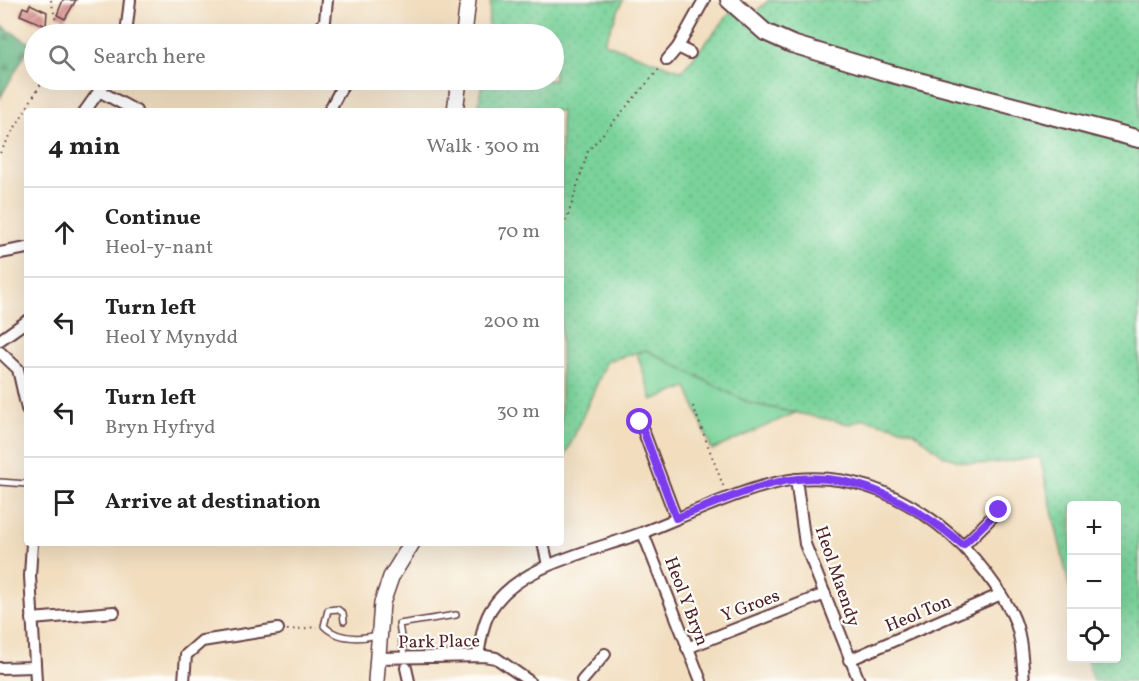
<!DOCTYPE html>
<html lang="en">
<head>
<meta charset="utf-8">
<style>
  body { margin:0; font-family:Vollkorn,serif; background:#f6f6f6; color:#222 }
  .controls { position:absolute; right:18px; bottom:18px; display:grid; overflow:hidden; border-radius:6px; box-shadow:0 6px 24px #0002 }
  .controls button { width:54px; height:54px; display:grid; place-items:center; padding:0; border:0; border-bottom:2px solid #e0e0e0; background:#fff; color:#222; font:30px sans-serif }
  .stop { position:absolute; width:18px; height:18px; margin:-14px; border:4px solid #7c3aed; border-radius:50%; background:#fff }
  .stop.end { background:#7c3aed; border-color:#fff; box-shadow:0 2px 6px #0008 }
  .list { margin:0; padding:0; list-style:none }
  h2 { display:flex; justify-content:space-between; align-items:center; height:78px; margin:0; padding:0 24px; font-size:26px }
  h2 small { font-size:20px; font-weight:400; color:#767676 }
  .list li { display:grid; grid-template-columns:39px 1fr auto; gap:18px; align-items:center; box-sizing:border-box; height:90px; padding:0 24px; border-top:2px solid #e0e0e0 }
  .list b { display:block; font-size:22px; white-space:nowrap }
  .list p { margin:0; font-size:20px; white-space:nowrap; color:#767676 }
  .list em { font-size:20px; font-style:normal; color:#767676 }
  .icon { flex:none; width:33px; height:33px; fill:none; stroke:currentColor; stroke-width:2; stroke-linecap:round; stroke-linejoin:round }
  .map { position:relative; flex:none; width:1139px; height:681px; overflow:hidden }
  .search { position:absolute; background:#fff; box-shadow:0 6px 24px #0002; left:24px; top:24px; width:540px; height:66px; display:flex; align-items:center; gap:15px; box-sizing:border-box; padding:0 21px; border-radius:33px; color:#767676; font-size:22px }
  .panel { position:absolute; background:#fff; box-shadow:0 6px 24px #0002; left:24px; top:108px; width:540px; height:438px; border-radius:6px }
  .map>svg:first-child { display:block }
  .grass { fill:url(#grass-dots); stroke:#627962; stroke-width:1.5 }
  .forest { fill:url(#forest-firs); stroke:#566a56; stroke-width:1.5 }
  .green { fill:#79d39a; stroke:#627962; stroke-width:1.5 }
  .building { fill:url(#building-hatch) }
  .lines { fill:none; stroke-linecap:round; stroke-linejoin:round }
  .lane-casing { stroke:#633c41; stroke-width:8 }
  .street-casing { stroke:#633c41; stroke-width:14 }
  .secondary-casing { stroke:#633c41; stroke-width:18 }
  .primary-casing { stroke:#633c41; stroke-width:20 }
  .path { stroke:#633c41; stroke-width:2; stroke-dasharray:1.5 4.5; stroke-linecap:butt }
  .lane { stroke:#fff; stroke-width:5 }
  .street { stroke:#fff; stroke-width:10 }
  .secondary { stroke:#fff; stroke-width:15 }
  .primary { stroke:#fff; stroke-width:16 }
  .route { stroke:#7c3aed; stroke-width:8 }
  .labels { text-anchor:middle; stroke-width:4.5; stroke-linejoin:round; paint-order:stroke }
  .street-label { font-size:18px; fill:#4a1f2b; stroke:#fdfcf7 }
</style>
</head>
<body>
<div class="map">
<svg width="1139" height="681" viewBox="0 0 1139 681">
  <defs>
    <pattern id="grass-dots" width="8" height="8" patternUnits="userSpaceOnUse" patternTransform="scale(1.5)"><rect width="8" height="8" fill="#79d39a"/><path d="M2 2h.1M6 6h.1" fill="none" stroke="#6ab585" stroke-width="1.8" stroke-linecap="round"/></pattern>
    <pattern id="forest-firs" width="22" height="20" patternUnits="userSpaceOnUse" patternTransform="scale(1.5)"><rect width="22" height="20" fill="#62b582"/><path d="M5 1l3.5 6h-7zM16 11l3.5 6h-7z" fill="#53936b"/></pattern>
    <pattern id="building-hatch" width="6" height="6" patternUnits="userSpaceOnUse" patternTransform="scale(1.5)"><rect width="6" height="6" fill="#d9928f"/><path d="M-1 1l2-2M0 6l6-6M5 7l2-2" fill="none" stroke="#b27775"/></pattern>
  </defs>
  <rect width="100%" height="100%" fill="#fdfcf7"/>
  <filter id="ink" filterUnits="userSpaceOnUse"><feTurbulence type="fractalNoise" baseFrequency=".0167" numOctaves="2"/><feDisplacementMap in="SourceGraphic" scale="12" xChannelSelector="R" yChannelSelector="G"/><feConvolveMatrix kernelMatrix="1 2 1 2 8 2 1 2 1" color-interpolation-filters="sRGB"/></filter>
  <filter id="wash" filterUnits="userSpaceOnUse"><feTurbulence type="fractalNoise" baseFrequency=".008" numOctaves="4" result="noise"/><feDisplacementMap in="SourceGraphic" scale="24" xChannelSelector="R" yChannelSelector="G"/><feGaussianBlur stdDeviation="1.35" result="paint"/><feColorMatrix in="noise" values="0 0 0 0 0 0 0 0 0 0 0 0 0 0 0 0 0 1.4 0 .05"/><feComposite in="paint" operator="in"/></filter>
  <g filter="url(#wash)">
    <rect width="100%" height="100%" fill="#f2debf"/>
    <path class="grass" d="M 491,0 L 623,0 L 604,43 L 682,71 L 736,6 L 749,18 L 769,0 L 1139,0 L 1139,681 L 1093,681 L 1087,659 L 1116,658 L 1116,506 L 1072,506 L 1071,594 L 1040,457 L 985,464 L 962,462 L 944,456 L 913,431 L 864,419 L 850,424 L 749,403 L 646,350 L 607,361 L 561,466 L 561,111 L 478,111 L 482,80 L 554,80 L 554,34 L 487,34 Z"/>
    <path class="forest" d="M 0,25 L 31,44 L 0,98 Z"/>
    <path class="green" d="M 646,350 L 749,403 L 795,413 L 712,450 L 687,387 L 652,400 L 637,353 Z"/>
    <g id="blocks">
      <g class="building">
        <path d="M 63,0 L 76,0 L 65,19 L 57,15 Z"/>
        <path d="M 30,4 L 47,12 L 46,26 L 20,15 L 23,7 L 28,9 Z"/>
      </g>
    </g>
  </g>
  <g filter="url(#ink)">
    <use href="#blocks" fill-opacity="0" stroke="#633c41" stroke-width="1.5"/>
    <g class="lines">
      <defs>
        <g id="lane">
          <path d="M 0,482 L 27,484"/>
          <path d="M 344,621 L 343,613 L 337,609 L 328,610 L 324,626 C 338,640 360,639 378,635"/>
          <path d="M 404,656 L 399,624 L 456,615"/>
        </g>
        <g id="street">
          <path d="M 126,34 L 130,0"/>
          <path d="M 316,34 L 325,21 L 327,0"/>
          <path d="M 678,47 L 690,53"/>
          <path d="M 667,60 L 678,47 L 704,0"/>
          <path d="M 101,92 L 136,111"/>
          <path d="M 85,111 L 107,80"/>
          <path d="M 329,111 L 344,83"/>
          <path d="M 0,253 L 27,248"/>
          <path d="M 0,340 L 27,321"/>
          <path d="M 0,352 L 18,369 L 27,409"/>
          <path d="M 640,422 L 676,518"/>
          <path d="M 796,479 L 805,544 L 859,681"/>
          <path d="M 643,533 L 701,681"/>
          <path d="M 32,543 L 30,576 L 36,681"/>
          <path d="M 543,543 L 548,565"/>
          <path d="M 964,545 L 999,510"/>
          <path d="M 32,619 L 114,612"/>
          <path d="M 687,648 L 825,594"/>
          <path d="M 478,655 C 481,640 483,621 492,608 C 521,563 596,551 644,532 C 688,515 751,484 798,479 C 889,471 973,537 1012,614 C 1022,634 1022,659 1024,681"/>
          <path d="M 378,658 L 485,656 L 496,658 L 529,681"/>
          <path d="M 849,660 L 999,595"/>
          <path d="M 0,668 L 34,667"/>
          <path d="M 406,668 L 409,681"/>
          <path d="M 184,681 L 186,655 L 202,641 L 278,629"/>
          <path d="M 582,681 L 605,654"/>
        </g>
        <g id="secondary">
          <path d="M 464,34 L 468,0"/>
          <path d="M 455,111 L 459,80"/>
          <path d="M 376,681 L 382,603 L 391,577 L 412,543"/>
        </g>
        <path id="primary" d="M 729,0 L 765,32 L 792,44 L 888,73 L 1139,139"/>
      </defs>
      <use href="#lane" class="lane-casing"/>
      <use href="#street" class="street-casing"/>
      <use href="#secondary" class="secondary-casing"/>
      <use href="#primary" class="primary-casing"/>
      <g class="path">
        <path d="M 51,0 L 59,34"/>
        <path d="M 0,153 L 43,80"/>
        <path d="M 561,225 L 567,219 L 588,151 L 660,68"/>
        <path d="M 693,406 L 724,488"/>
        <path d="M 287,630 L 317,627"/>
      </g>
      <use href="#lane" class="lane"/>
      <use href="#street" class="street"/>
      <use href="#secondary" class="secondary"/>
      <use href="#primary" class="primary"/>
    </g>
  </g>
  <g class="lines" filter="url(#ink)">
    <path class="route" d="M 640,422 L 676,518 C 715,504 757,483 798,479 C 861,473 917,506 963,545 L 999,510"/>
  </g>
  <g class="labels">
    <g class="street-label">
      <text transform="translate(838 576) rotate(71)" y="6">Heol Maendy</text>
      <text transform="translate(687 601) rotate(69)" y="6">Heol Y Bryn</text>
      <text transform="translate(750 605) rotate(-21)" y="6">Y Groes</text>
      <text transform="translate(918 613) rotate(-23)" y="6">Heol Ton</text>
      <text transform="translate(439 641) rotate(-1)" y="6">Park Place</text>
    </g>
  </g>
</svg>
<div class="controls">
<button>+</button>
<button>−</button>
<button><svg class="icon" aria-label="locate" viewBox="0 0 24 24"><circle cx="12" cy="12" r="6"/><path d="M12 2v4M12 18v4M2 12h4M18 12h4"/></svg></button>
</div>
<div class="stop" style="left:640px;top:422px"></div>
<div class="stop end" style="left:999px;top:510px"></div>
<div class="search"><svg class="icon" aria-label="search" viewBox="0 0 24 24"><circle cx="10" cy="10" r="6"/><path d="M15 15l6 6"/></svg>Search here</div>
<section class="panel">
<h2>4 min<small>Walk · 300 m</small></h2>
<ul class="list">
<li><svg class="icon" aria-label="ahead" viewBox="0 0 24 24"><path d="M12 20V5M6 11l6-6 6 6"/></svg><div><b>Continue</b><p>Heol-y-nant</p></div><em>70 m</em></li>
<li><svg class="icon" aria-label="left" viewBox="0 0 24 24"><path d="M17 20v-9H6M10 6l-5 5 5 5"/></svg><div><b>Turn left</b><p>Heol Y Mynydd</p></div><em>200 m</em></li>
<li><svg class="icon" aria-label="left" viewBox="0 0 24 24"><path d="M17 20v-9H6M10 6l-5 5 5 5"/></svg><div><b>Turn left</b><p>Bryn Hyfryd</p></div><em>30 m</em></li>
<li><svg class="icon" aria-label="arrive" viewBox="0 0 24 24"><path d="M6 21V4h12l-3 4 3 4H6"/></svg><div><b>Arrive at destination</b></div></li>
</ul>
</section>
</div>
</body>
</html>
